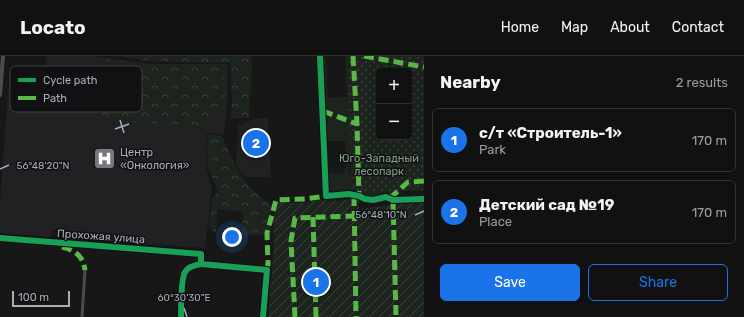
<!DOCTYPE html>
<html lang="en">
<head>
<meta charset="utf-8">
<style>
  body { margin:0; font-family:Rubik,sans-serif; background:#1e1f1f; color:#f1f3f6 }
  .controls { position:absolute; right:12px; top:12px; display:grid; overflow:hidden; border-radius:6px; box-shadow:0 4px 16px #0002 }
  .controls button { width:36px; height:36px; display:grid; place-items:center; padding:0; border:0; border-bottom:1px solid #303131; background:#111; color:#f1f3f6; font:20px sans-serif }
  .scale { position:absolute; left:12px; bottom:10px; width:58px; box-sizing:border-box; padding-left:4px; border:2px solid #a8adb8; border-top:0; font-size:11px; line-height:14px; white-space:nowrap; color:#a8adb8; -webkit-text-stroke:3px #111113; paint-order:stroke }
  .you { position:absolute; left:232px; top:181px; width:14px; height:14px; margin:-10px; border:3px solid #fff; border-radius:50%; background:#1a73e8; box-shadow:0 0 0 6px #1a73e833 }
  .badge { display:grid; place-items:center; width:26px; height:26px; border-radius:50%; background:#1a73e8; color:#fff; font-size:13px; font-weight:700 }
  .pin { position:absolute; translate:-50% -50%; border:2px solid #fff; box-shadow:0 1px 4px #0006 }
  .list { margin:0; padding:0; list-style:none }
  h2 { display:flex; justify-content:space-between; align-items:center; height:52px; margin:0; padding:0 16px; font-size:17px }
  h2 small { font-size:13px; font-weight:400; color:#9c9d9f }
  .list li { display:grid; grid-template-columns:26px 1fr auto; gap:12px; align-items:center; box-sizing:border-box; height:64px; margin:0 8px 8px; padding:0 8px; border:1px solid #303131; border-radius:6px }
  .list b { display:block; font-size:15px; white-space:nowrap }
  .list p { margin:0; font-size:13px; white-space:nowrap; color:#9c9d9f }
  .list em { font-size:13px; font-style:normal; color:#9c9d9f }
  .actions { display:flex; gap:8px; padding:12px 16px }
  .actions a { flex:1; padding:9px 0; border:1px solid #1a73e8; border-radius:6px; text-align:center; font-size:14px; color:#1a73e8 }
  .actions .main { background:#1a73e8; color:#fff }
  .map { position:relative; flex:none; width:424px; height:261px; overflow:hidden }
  header { display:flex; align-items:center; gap:24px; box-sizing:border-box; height:56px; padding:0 20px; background:#111; border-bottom:1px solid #303131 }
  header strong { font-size:19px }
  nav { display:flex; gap:22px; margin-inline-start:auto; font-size:14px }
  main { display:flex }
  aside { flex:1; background:#111 }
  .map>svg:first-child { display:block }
  .built { fill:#212123 }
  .grass { fill:#1d241e }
  .forest { fill:url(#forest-crowns) }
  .park { fill:url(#park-dots); fill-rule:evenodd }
  .garden { fill:url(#garden-furrows) }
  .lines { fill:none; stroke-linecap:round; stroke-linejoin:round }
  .minor { stroke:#4b4c50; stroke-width:3 }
  .tertiary { stroke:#4b4c50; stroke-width:4 }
  .quiet { stroke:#58b947; stroke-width:5; stroke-dasharray:10 5; stroke-linecap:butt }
  .cycleway-casing { stroke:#111113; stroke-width:8 }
  .cycleway { stroke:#1a9f57; stroke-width:6 }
  .ticks { fill:none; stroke:#a8adb8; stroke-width:1.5 }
  .labels { text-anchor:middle; stroke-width:3; stroke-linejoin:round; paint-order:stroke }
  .poi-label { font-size:11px; fill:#a8adb8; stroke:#111113; text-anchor:start }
  .park-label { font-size:11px; fill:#7fa381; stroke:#111113 }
  .street-label { font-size:11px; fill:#a8adb8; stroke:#111113 }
  .key { fill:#111113; stroke:#3e4045; stroke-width:1 }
  .key-label { font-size:11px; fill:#a8adb8 }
  .ticks-label { font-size:10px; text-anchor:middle; fill:#a8adb8; stroke:#111113; stroke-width:3; stroke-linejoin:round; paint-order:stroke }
</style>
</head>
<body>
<header>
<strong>Locato</strong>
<nav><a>Home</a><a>Map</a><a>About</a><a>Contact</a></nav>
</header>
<main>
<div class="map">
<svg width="424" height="261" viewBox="0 0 424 261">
  <defs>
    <pattern id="forest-crowns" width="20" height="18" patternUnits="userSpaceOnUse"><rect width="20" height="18" fill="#1d241e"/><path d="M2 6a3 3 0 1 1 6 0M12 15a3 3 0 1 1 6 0" fill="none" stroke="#3b413d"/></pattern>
    <pattern id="park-dots" width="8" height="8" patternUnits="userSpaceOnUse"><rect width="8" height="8" fill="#1d241e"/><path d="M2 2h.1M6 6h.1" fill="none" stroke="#3b413d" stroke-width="1.8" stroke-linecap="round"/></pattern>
    <pattern id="garden-furrows" width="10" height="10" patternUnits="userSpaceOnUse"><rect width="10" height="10" fill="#1d241e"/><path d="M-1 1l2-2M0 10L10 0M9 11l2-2" fill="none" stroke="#3b413d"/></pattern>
  </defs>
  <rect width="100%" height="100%" fill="#171717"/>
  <g class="built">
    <path d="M 46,0 L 92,0 L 151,8 L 228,8 L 227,52 L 224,78 L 207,77 L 206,112 L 212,133 L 205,192 L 80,183 L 81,176 L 52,174 L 51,181 L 0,177 L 0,147 L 8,33 L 44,36 Z"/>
    <path d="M 256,62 L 268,62 L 271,121 L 244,121 L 236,109 L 238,70 Z"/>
  </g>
  <path class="grass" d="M 324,0 L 326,0 L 328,42 L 347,41 L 345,0 L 348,0 L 357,39 L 349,116 L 384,127 L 404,138 L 368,142 L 361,139 L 360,134 L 356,134 L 357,137 L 328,136 L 328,103 L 329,103 L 330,117 L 342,118 L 346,111 L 345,85 L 328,85 L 329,98 L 328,98 Z"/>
  <g class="forest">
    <path d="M 116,0 L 251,0 L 252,9 L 249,62 L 230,62 L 232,49 L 230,7 L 150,5 Z"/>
    <path d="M 107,3 L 155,10 L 224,10 L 226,51 L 201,70 C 167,67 134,68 101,63 Z"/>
    <path d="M 208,78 L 222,80 C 236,112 242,128 271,150 L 271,182 L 262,179 L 242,180 L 243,156 L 217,153 L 216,178 L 209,170 L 212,142 L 218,135 L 207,110 Z"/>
  </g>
  <path class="park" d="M 347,0 L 424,0 L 424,134 L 352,136 ZM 379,15 L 409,15 L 409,81 L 379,81 Z"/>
  <path class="garden" d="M 349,143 L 359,144 L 359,153 L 424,145 L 424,261 L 268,261 L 274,190 L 273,162 L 278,146 L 303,147 L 320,144 L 340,145 Z"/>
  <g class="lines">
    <g class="minor">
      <path d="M 320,0 L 326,140 L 349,138 L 359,140 L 365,143 L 373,144 L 386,141 L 393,144 L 424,143"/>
      <path d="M 0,182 L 201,198 L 201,208"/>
      <path d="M 82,261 L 85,214"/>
      <path d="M 181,261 C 181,252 181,223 185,216 C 188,211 195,209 201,208 L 267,214 L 263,261"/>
    </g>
    <path class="tertiary" d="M 0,39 L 3,0"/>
    <g class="quiet">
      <path d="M 353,0 L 357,68 L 359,140"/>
      <path d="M 364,0 L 424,11"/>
      <path d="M 323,55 L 357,68"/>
      <path d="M 354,140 L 356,261"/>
      <path d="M 390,142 L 408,126 L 424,125"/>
      <path d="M 393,144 L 396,261"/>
      <path d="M 313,161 L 316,261"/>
      <path d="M 62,191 C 75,194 83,200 85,214"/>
      <path d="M 267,214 L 268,208 L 267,177 L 276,144 L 305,143 L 326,140"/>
      <path d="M 295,261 L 291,185 L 295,162 L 354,160"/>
    </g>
    <defs>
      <g id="cycleway">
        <path d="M 320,0 L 326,140 L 349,138 L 359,140 L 365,143 L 373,144 L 386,141 L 393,144 L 424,143"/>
        <path d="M 0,182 L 201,198 L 201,208"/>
        <path d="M 181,261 C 181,252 181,223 185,216 C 188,211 195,209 201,208 L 267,214 L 263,261"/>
      </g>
    </defs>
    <use href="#cycleway" class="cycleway-casing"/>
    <use href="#cycleway" class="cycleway"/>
  </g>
  <path class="ticks" d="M 120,64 L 124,77M 115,73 L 129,68M 0,113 L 9,109M 415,159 L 424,155M 184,252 L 187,261"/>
  <defs>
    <symbol id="hospital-square" viewBox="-11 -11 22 22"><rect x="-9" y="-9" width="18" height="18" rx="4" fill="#757880" stroke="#111113"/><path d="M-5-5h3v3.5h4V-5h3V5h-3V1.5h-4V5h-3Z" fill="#fff"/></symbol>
  </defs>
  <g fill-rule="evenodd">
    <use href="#hospital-square" x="92" y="90" width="25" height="25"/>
  </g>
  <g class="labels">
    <g class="poi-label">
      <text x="120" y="100">Центр<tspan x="120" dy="13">«Онкология»</tspan></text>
    </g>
    <g class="park-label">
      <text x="379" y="106">Юго-Западный<tspan x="379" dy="13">лесопарк</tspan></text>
    </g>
    <g class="street-label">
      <text transform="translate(101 180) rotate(4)" y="4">Прохожая улица</text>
    </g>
  </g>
  <rect x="10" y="10" width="132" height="46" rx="6" class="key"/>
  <rect x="18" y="22" width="18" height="4" fill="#1a9f57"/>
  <rect x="18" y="40" width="18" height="4" fill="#58b947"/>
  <g class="key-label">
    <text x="43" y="28">Cycle path</text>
    <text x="43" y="46">Path</text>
  </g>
  <g class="ticks-label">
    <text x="43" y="113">56°48'20"N</text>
    <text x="381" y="162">56°48'10"N</text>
    <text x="184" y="245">60°30'30"E</text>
  </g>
</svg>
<div class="controls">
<button>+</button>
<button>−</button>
</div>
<div class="scale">100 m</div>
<div class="you"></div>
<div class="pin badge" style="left:316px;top:226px">1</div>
<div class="pin badge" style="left:256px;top:87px">2</div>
</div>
<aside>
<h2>Nearby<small>2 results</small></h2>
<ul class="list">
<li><span class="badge">1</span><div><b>с/т «Строитель-1»</b><p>Park</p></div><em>170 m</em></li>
<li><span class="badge">2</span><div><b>Детский сад №19</b><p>Place</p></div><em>170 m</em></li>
</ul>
<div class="actions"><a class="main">Save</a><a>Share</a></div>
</aside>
</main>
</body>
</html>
